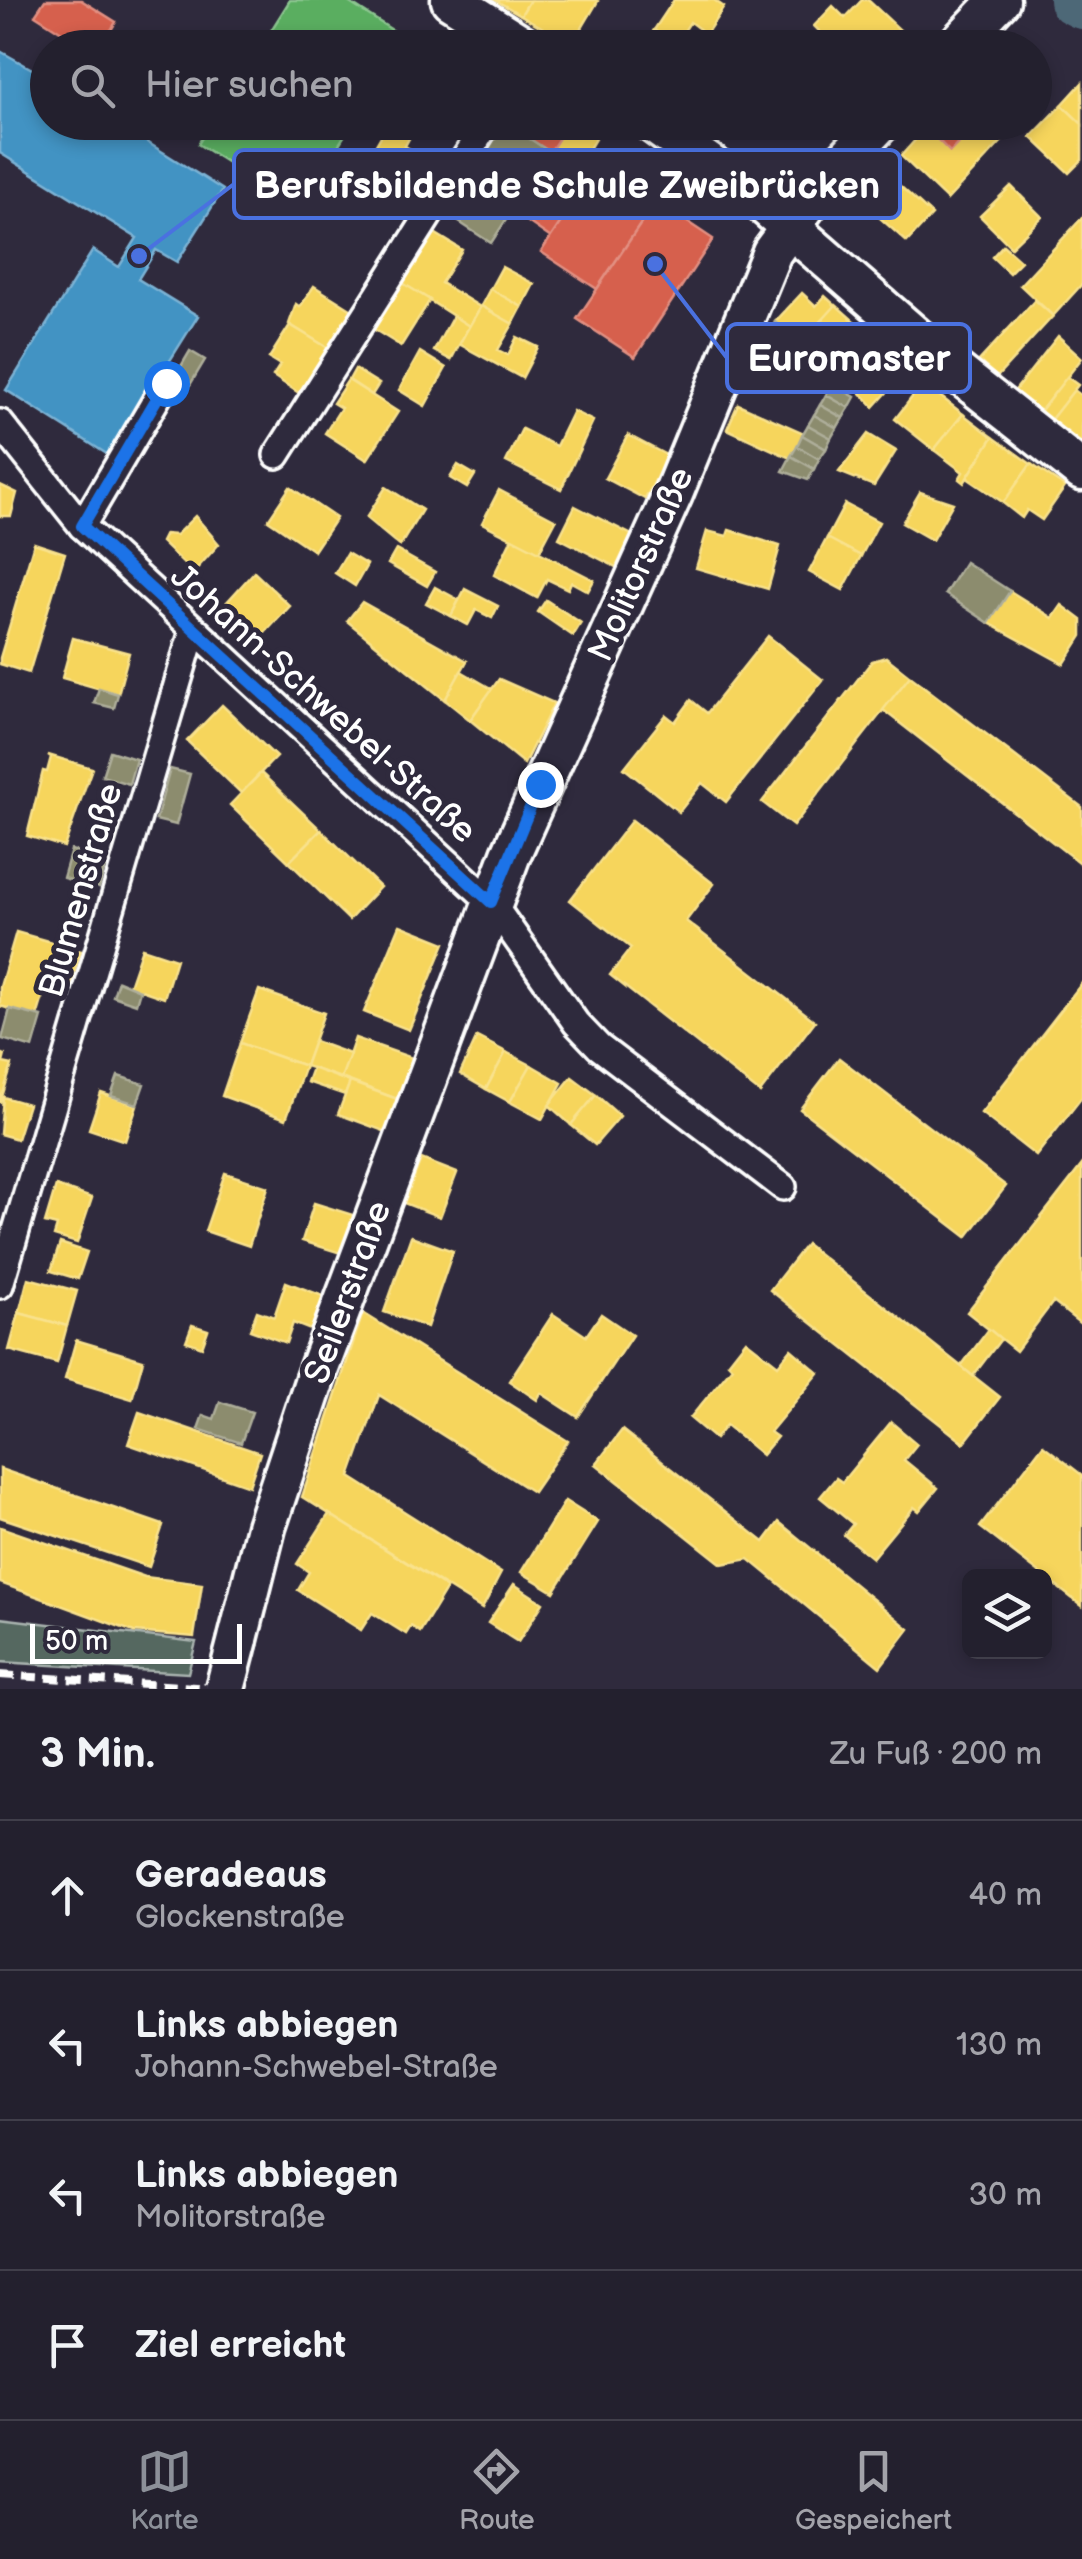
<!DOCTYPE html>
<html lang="de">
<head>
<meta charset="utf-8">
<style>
  body { margin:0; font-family:"Balsamiq Sans",sans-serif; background:#2b2836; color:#f1f3f6 }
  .controls { position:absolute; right:30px; bottom:30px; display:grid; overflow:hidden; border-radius:15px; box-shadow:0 5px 15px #0003 }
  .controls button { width:90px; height:90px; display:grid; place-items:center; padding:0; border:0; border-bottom:2px solid #403e4a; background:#23202e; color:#f1f3f6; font:50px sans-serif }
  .scale { position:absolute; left:30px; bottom:25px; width:212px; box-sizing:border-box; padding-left:10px; border:5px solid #fff; border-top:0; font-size:28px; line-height:35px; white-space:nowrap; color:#fff; -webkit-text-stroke:8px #2f2a3d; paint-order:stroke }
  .stop { position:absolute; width:30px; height:30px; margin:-22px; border:8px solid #1a73e8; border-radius:50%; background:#fff }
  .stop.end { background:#1a73e8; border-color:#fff; box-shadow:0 2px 10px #0008 }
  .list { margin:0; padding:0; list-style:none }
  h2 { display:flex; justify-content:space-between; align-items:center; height:130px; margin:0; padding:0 40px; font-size:42px }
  h2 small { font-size:32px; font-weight:400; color:#a3a3aa }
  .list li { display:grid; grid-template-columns:65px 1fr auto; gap:30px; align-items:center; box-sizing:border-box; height:150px; padding:0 40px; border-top:2px solid #403e4a }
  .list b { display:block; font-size:38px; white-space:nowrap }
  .list p { margin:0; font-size:32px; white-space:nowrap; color:#a3a3aa }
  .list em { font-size:32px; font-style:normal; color:#a3a3aa }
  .icon { flex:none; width:55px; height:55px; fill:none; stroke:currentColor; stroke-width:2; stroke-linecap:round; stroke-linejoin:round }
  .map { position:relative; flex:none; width:1082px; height:1689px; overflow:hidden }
  .search { position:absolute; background:#23202e; box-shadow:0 5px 15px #0003; left:30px; right:30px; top:30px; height:110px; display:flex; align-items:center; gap:25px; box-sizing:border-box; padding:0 35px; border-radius:55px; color:#a3a3aa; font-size:38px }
  .sheet { height:730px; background:#23202e }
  nav { display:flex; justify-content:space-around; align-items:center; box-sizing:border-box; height:140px; border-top:2px solid #403e4a; background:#23202e; font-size:28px; color:#a3a3aa }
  nav a { display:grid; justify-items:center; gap:5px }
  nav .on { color:#8c9099 }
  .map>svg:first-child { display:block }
  .green { fill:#556861; stroke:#aab4b0; stroke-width:2.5 }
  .homes { fill:#f6d55c; stroke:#f9e28d; stroke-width:2.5 }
  .shops { fill:#d6604d; stroke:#e29082; stroke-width:2.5 }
  .schools { fill:#4393c3; stroke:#7bb3d5; stroke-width:2.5 }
  .public { fill:#5aae61; stroke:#8cc690; stroke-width:2.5 }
  .industry { fill:#8c8c6e; stroke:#aeae9a; stroke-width:2.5 }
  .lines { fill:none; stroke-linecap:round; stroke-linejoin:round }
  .river { stroke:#4e6777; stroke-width:50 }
  .street-casing { stroke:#fff; stroke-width:32 }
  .secondary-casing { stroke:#fff; stroke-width:45 }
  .street { stroke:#2f2a3d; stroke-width:25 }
  .secondary { stroke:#2f2a3d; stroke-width:38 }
  .rail { stroke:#fff; stroke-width:8; stroke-dasharray:15 8; stroke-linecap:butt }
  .secondary-bridge-casing { stroke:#fff; stroke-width:45; stroke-linecap:butt }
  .secondary-bridge { stroke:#2f2a3d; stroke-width:38 }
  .route { stroke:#1a73e8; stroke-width:12 }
  .labels { text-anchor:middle; stroke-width:10; stroke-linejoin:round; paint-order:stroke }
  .street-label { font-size:35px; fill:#fff; stroke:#2f2a3d }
  .leader { fill:none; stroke:#4a71e0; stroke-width:4 }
  .callout-dot { fill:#4a71e0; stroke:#2f2a3d; stroke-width:4 }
  .callout { fill:#2f2a3d; stroke:#4a71e0; stroke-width:4 }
  .callout-label { font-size:38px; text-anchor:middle; font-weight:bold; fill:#fff }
</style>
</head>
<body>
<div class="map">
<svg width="1082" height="1689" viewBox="0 0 1082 1689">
  <rect width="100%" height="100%" fill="#2f2a3d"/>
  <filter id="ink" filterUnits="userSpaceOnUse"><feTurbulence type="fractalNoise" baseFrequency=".01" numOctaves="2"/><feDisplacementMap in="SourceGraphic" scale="20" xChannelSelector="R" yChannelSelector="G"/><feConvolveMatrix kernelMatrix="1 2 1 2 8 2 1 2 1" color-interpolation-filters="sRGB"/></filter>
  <g filter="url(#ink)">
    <path class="green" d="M 0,1618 L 196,1642 L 188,1673 L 0,1662 Z"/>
    <g class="homes">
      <path d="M 495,0 L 530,0 L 521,15 Z"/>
      <path d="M 530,0 L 596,0 L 598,1 L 572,45 L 521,15 Z"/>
      <path d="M 674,0 L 714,0 L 724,7 L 706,34 L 690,22 L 675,45 L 654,30 Z"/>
      <path d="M 862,0 L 868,0 L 901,31 L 896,39 L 885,48 L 820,48 L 826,38 L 814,26 L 833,6 L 845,18 Z"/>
      <path d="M 454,28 L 482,44 L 480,48 L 442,48 Z"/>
      <path d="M 654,30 L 675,45 L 679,48 L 642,48 Z"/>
      <path d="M 1082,83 L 1082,124 L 1062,105 Z"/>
      <path d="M 1062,105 L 1082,124 L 1082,160 L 1069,173 L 1031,137 Z"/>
      <path d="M 389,122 L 418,122 L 405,146 L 422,156 L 403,187 L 365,164 Z"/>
      <path d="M 569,122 L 597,122 L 598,134 L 569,182 L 543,163 Z"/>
      <path d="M 978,122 L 1020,122 L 947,200 L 901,156 L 926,128 L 950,152 Z"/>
      <path d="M 888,175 L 932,215 L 907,242 L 863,203 Z"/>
      <path d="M 1011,186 L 1042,217 L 1011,247 L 980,216 Z"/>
      <path d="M 1082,218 L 1082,284 L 1053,316 L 1020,285 Z"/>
      <path d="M 428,229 L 462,250 L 441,283 L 480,307 L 469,326 L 396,279 Z"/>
      <path d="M 1003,245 L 1021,261 L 1009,273 L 992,257 Z"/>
      <path d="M 502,267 L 534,284 L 522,307 L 490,289 Z"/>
      <path d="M 396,279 L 430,300 L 401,346 L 367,325 Z"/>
      <path d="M 314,286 L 352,310 L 328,348 L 289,324 L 296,304 L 300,307 Z"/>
      <path d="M 490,289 L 522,307 L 513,324 L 481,306 Z"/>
      <path d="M 802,293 L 816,306 L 825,296 L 836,306 L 801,346 L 775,322 Z"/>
      <path d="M 1035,300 L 1053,316 L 997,377 L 979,361 Z"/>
      <path d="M 836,305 L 872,337 L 844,368 L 808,336 Z"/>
      <path d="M 481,306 L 513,324 L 498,350 L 508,355 L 517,337 L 538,347 L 522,378 L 459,344 Z"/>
      <path d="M 453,316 L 469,326 L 451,360 L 434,351 Z"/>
      <path d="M 290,325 L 328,348 L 299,393 L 273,376 L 280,365 L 269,358 Z"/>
      <path d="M 1058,336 L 1082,358 L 1039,413 L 1013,393 Z"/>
      <path d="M 872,337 L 908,369 L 874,407 L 840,371 Z"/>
      <path d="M 420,352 L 446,368 L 425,406 L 399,390 Z"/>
      <path d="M 355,369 L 379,384 L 372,395 L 349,380 Z"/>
      <path d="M 1067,377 L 1078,385 L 1049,422 L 1039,413 Z"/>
      <path d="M 348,380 L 398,412 L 367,460 L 325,433 L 341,408 L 333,403 Z"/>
      <path d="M 923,383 L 963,414 L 934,450 L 895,419 Z"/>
      <path d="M 1074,390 L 1082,396 L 1082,447 L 1049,422 Z"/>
      <path d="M 738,404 L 804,433 L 790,458 L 727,429 Z"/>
      <path d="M 573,411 L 593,421 L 561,489 L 506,462 L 522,429 L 556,446 Z"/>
      <path d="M 963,414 L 993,437 L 964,483 L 959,479 L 963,472 L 934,450 Z"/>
      <path d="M 868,434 L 896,451 L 874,486 L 839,472 Z"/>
      <path d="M 628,435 L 668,456 L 645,499 L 605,478 Z"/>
      <path d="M 993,437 L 1031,464 L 1004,503 L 967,478 Z"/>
      <path d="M 1031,464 L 1065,487 L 1042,520 L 1027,510 L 1022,518 L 1003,503 Z"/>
      <path d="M 458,465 L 475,475 L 467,488 L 450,478 Z"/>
      <path d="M 0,485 L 17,493 L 11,516 L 0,516 Z"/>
      <path d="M 290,487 L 336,518 L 314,551 L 268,520 Z"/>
      <path d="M 386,487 L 422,510 L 400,546 L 366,518 Z"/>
      <path d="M 499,490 L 556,520 L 539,552 L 482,523 Z"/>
      <path d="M 920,492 L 953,503 L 932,540 L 902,523 Z"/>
      <path d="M 845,504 L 879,522 L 861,556 L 827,538 Z"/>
      <path d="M 575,506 L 632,535 L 616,567 L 559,538 Z"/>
      <path d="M 195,516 L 219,544 L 193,573 L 161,542 L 165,534 L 176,535 Z"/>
      <path d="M 729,530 L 780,546 L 768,589 L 696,568 L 707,531 L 727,536 Z"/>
      <path d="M 512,538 L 594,580 L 588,591 L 571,582 L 568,589 L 547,579 L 537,598 L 494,575 Z"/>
      <path d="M 827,538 L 861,556 L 843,590 L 809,572 Z"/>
      <path d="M 34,543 L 65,553 L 29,673 L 0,664 L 0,658 Z"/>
      <path d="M 396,550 L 435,572 L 427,586 L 388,564 Z"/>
      <path d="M 347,553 L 367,565 L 355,586 L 335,573 Z"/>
      <path d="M 254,572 L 290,606 L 262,636 L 226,603 Z"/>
      <path d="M 435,587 L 459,600 L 451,616 L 426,603 Z"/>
      <path d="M 465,589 L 498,606 L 492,618 L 476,610 L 468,625 L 451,616 Z"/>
      <path d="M 1010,591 L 1053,618 L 1062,605 L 1082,620 L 1082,636 L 1064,664 L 989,623 Z"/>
      <path d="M 546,600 L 581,623 L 573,636 L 538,612 Z"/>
      <path d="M 362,602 L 467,661 L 445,700 L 347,621 Z"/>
      <path d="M 768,636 L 823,680 L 726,802 L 702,783 L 679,812 L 624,768 L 666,715 L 675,722 L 691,700 L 707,713 Z"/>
      <path d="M 73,638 L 129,653 L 118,694 L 62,678 Z"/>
      <path d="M 886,657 L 910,676 L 793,826 L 762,802 L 872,661 Z"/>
      <path d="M 461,671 L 492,689 L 470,720 L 445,700 Z"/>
      <path d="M 910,676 L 1082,807 L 1082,865 L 883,710 Z"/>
      <path d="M 499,679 L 554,703 L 524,764 L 470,720 Z"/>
      <path d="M 222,705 L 276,757 L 241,793 L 187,741 Z"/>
      <path d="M 48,755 L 92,768 L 64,847 L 27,836 L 43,771 L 47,772 L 51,757 Z"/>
      <path d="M 261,773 L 321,830 L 289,862 L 230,805 Z"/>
      <path d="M 632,820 L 714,884 L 686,921 L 815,1021 L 760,1093 L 610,975 L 631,948 L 570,900 Z"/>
      <path d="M 321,830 L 380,887 L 349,920 L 289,862 Z"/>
      <path d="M 400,925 L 445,943 L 409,1030 L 364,1012 Z"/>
      <path d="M 16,932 L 59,944 L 37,1017 L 0,1006 L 0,987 Z"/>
      <path d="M 58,945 L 81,951 L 70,987 L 48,980 Z"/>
      <path d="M 142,948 L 176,959 L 164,998 L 129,986 Z"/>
      <path d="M 1082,983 L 1082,1097 L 1036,1156 L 981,1113 Z"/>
      <path d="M 259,990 L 324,1013 L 305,1066 L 240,1043 Z"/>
      <path d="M 477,1037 L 506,1052 L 486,1089 L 460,1074 Z"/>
      <path d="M 355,1038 L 415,1059 L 400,1100 L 341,1078 Z"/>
      <path d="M 314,1041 L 350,1054 L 341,1078 L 305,1066 Z"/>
      <path d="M 240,1043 L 305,1066 L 286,1119 L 222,1096 Z"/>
      <path d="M 506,1052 L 531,1065 L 510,1102 L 486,1089 Z"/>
      <path d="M 0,1053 L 5,1055 L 3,1063 L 12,1065 L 0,1103 Z"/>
      <path d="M 839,1058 L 1006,1186 L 967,1237 L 800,1109 Z"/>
      <path d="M 531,1065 L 562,1083 L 542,1119 L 510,1102 Z"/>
      <path d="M 312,1068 L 350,1082 L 345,1095 L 307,1082 Z"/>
      <path d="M 572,1077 L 596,1095 L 571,1125 L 549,1105 Z"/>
      <path d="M 350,1082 L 400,1100 L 389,1133 L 338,1114 Z"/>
      <path d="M 101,1093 L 137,1105 L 125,1141 L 89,1129 Z"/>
      <path d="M 596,1095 L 620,1116 L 595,1145 L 571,1125 Z"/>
      <path d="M 3,1097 L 28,1104 L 17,1139 L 0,1134 Z"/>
      <path d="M 421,1159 L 457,1173 L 440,1217 L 404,1203 Z"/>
      <path d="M 1082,1165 L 1082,1325 L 1053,1302 L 1016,1351 L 967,1312 Z"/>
      <path d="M 225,1173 L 268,1187 L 249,1246 L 205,1231 Z"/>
      <path d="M 56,1186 L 92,1198 L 77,1243 L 54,1236 L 57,1226 L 45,1223 Z"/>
      <path d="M 314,1203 L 356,1216 L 344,1254 L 302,1241 Z"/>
      <path d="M 411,1236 L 453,1251 L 427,1327 L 384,1312 Z"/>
      <path d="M 60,1243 L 87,1252 L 78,1279 L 51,1271 Z"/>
      <path d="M 806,1244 L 1000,1397 L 964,1443 L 770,1290 Z"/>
      <path d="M 28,1278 L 77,1291 L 67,1326 L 19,1313 Z"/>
      <path d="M 286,1282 L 323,1296 L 311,1330 L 293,1323 L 286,1343 L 250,1330 L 257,1311 L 274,1317 Z"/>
      <path d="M 19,1313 L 67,1326 L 57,1363 L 9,1350 Z"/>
      <path d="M 363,1313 L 568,1441 L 533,1492 L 379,1395 L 350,1477 L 501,1573 L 482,1609 L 302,1497 Z"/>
      <path d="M 553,1314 L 586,1336 L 601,1314 L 632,1335 L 578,1417 L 541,1393 L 537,1400 L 509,1381 Z"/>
      <path d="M 192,1325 L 208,1330 L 202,1347 L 186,1341 Z"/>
      <path d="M 989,1329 L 1001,1339 L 973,1376 L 961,1366 Z"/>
      <path d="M 76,1340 L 143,1360 L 132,1399 L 65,1379 Z"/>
      <path d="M 746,1340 L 778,1365 L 791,1349 L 819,1373 L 770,1432 L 777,1437 L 762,1455 L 726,1425 L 715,1439 L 690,1418 L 732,1367 L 728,1363 Z"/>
      <path d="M 139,1412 L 260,1453 L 249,1486 L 128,1444 Z"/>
      <path d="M 891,1422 L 917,1444 L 904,1460 L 938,1488 L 919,1511 L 914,1507 L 872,1558 L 844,1535 L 853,1524 L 820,1497 L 836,1478 L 842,1482 Z"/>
      <path d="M 622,1430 L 764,1542 L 779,1522 L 909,1629 L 880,1667 L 749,1559 L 722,1564 L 596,1464 Z"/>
      <path d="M 1043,1445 L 1082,1475 L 1082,1606 L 980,1527 Z"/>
      <path d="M 0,1469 L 163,1525 L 149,1567 L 0,1517 Z"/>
      <path d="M 565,1501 L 598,1522 L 554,1592 L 521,1572 Z"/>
      <path d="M 329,1514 L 447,1588 L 420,1632 L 411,1626 L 406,1634 L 372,1613 L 361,1630 L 298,1590 L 309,1572 L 297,1564 Z"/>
      <path d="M 0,1527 L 145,1577 L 202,1584 L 194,1637 L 134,1632 L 0,1583 Z"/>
      <path d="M 514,1584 L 543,1603 L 518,1642 L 488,1623 Z"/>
    </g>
    <g class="shops">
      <path d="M 45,0 L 81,0 L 116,22 L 100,48 L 87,48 L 35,15 Z"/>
      <path d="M 504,122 L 569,122 L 550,152 Z"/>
      <path d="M 925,122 L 978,122 L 950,152 L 923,125 Z"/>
      <path d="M 543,163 L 582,190 L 551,238 L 512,211 Z"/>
      <path d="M 636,179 L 660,195 L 597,289 L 541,252 L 582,190 L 614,212 Z"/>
      <path d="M 656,201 L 713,239 L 635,357 L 577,319 Z"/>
    </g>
    <path class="schools" d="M 0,51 L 48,78 L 48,122 L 115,122 L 223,190 L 177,262 L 156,250 L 138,279 L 198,316 L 110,456 L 6,390 L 93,250 L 119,267 L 137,238 L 0,153 Z"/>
    <g class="public">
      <path d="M 290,0 L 345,0 L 406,39 L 401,48 L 260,48 Z"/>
      <path d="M 212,122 L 353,122 L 299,208 L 198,144 Z"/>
    </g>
    <g class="industry">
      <path d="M 494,122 L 504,122 L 550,152 L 491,243 L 439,209 Z"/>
      <path d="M 775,322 L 794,339 L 790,348 L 768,338 Z"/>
      <path d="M 190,351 L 205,360 L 190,385 L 176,375 Z"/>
      <path d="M 832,383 L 855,397 L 849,408 L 826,395 Z"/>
      <path d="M 826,395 L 849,408 L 843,418 L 820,405 Z"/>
      <path d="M 820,405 L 843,418 L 837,428 L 814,415 Z"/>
      <path d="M 814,415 L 837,428 L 831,438 L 808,425 Z"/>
      <path d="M 808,425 L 831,438 L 826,449 L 802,435 Z"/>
      <path d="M 802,435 L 826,449 L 819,459 L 797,446 Z"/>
      <path d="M 797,446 L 819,459 L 814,469 L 791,456 Z"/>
      <path d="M 791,456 L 814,469 L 808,480 L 783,471 Z"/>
      <path d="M 965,562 L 1010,591 L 989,623 L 945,594 Z"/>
      <path d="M 99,688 L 118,694 L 114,708 L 94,703 Z"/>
      <path d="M 110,751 L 136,759 L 129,784 L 102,776 Z"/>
      <path d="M 170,769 L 190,774 L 176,825 L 156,820 Z"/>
      <path d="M 71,850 L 107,860 L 99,888 L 63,878 Z"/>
      <path d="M 118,981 L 140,990 L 136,1004 L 113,996 Z"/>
      <path d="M 10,1009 L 42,1017 L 33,1048 L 2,1039 Z"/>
      <path d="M 118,1076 L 144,1084 L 137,1104 L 111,1096 Z"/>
      <path d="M 220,1402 L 252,1412 L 241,1443 L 198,1429 L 203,1415 L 214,1419 Z"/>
    </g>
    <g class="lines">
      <path class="river" d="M 1074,0 L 1082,4"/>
      <defs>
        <g id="street">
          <path d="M 0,423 L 82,526 L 491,902 L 576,1023 L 599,1047 L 783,1187"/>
          <path d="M 277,455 L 488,122"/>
          <path d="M 82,526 L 166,383"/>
          <path d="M 0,1285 L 193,631"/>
        </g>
        <g id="secondary">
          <path d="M 451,0 L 527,48"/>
          <path d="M 954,48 L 1000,0"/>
          <path d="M 651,122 L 754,196 L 948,365 L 1082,471"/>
          <path d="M 238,1639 L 266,1527 L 315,1379 L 511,854 L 673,494 L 772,252 L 819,188 L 881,122"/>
        </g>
      </defs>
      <use href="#street" class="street-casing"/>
      <use href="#secondary" class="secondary-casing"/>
      <use href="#street" class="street"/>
      <use href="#secondary" class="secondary"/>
      <path class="rail" d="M 0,1675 L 229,1689"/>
      <defs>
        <path id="secondary-bridge" d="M 225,1689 L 238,1639"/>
      </defs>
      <use href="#secondary-bridge" class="secondary-bridge-casing"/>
      <use href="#secondary-bridge" class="secondary-bridge"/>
    </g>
  </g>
  <g class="lines" filter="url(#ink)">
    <path class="route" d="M 166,383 L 82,526 L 491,902 L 540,784"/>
  </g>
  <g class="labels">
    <g class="street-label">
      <text transform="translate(640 564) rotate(-66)" y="12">Molitorstraße</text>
      <text transform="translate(324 703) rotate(42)" y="12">Johann-Schwebel-Straße</text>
      <text transform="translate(80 890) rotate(-74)" y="12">Blumenstraße</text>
      <text transform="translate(347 1292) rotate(-70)" y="12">Seilerstraße</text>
    </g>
  </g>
  <path class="leader" d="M139 256L234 184M655 264L727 358"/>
  <g class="callout-dot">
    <circle cx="139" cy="256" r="10"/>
    <circle cx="655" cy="264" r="10"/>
  </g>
  <g class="callout">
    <rect x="234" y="150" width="666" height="68" rx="10"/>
    <rect x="727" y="324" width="243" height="68" rx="10"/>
  </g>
  <g class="callout-label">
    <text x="567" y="198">Berufsbildende Schule Zweibrücken</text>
    <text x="849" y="371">Euromaster</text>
  </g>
</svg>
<div class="controls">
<button><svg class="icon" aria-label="layers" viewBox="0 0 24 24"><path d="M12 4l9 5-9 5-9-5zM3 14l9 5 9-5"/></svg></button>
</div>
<div class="scale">50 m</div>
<div class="stop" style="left:166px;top:383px"></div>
<div class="stop end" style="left:540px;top:784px"></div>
<div class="search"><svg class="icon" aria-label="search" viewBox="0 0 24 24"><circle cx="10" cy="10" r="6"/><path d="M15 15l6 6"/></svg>Hier suchen</div>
</div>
<section class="sheet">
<h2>3 Min.<small>Zu Fuß · 200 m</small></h2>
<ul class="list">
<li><svg class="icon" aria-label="ahead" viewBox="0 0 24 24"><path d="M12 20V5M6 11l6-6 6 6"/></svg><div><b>Geradeaus</b><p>Glockenstraße</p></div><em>40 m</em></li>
<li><svg class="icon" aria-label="left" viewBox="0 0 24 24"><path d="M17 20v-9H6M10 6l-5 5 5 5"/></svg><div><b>Links abbiegen</b><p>Johann-Schwebel-Straße</p></div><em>130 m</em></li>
<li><svg class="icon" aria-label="left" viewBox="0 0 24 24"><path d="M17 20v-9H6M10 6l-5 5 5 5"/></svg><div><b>Links abbiegen</b><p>Molitorstraße</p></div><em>30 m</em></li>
<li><svg class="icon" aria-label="arrive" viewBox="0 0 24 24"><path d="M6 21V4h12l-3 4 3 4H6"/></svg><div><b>Ziel erreicht</b></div></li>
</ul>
</section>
<nav>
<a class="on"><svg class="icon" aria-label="map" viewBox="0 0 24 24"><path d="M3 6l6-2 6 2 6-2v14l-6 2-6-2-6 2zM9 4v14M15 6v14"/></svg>Karte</a>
<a><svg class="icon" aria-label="directions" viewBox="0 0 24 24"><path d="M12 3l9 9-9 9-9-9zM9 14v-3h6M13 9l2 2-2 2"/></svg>Route</a>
<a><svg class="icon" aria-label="saved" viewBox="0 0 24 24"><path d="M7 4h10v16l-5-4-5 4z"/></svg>Gespeichert</a>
</nav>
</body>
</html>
